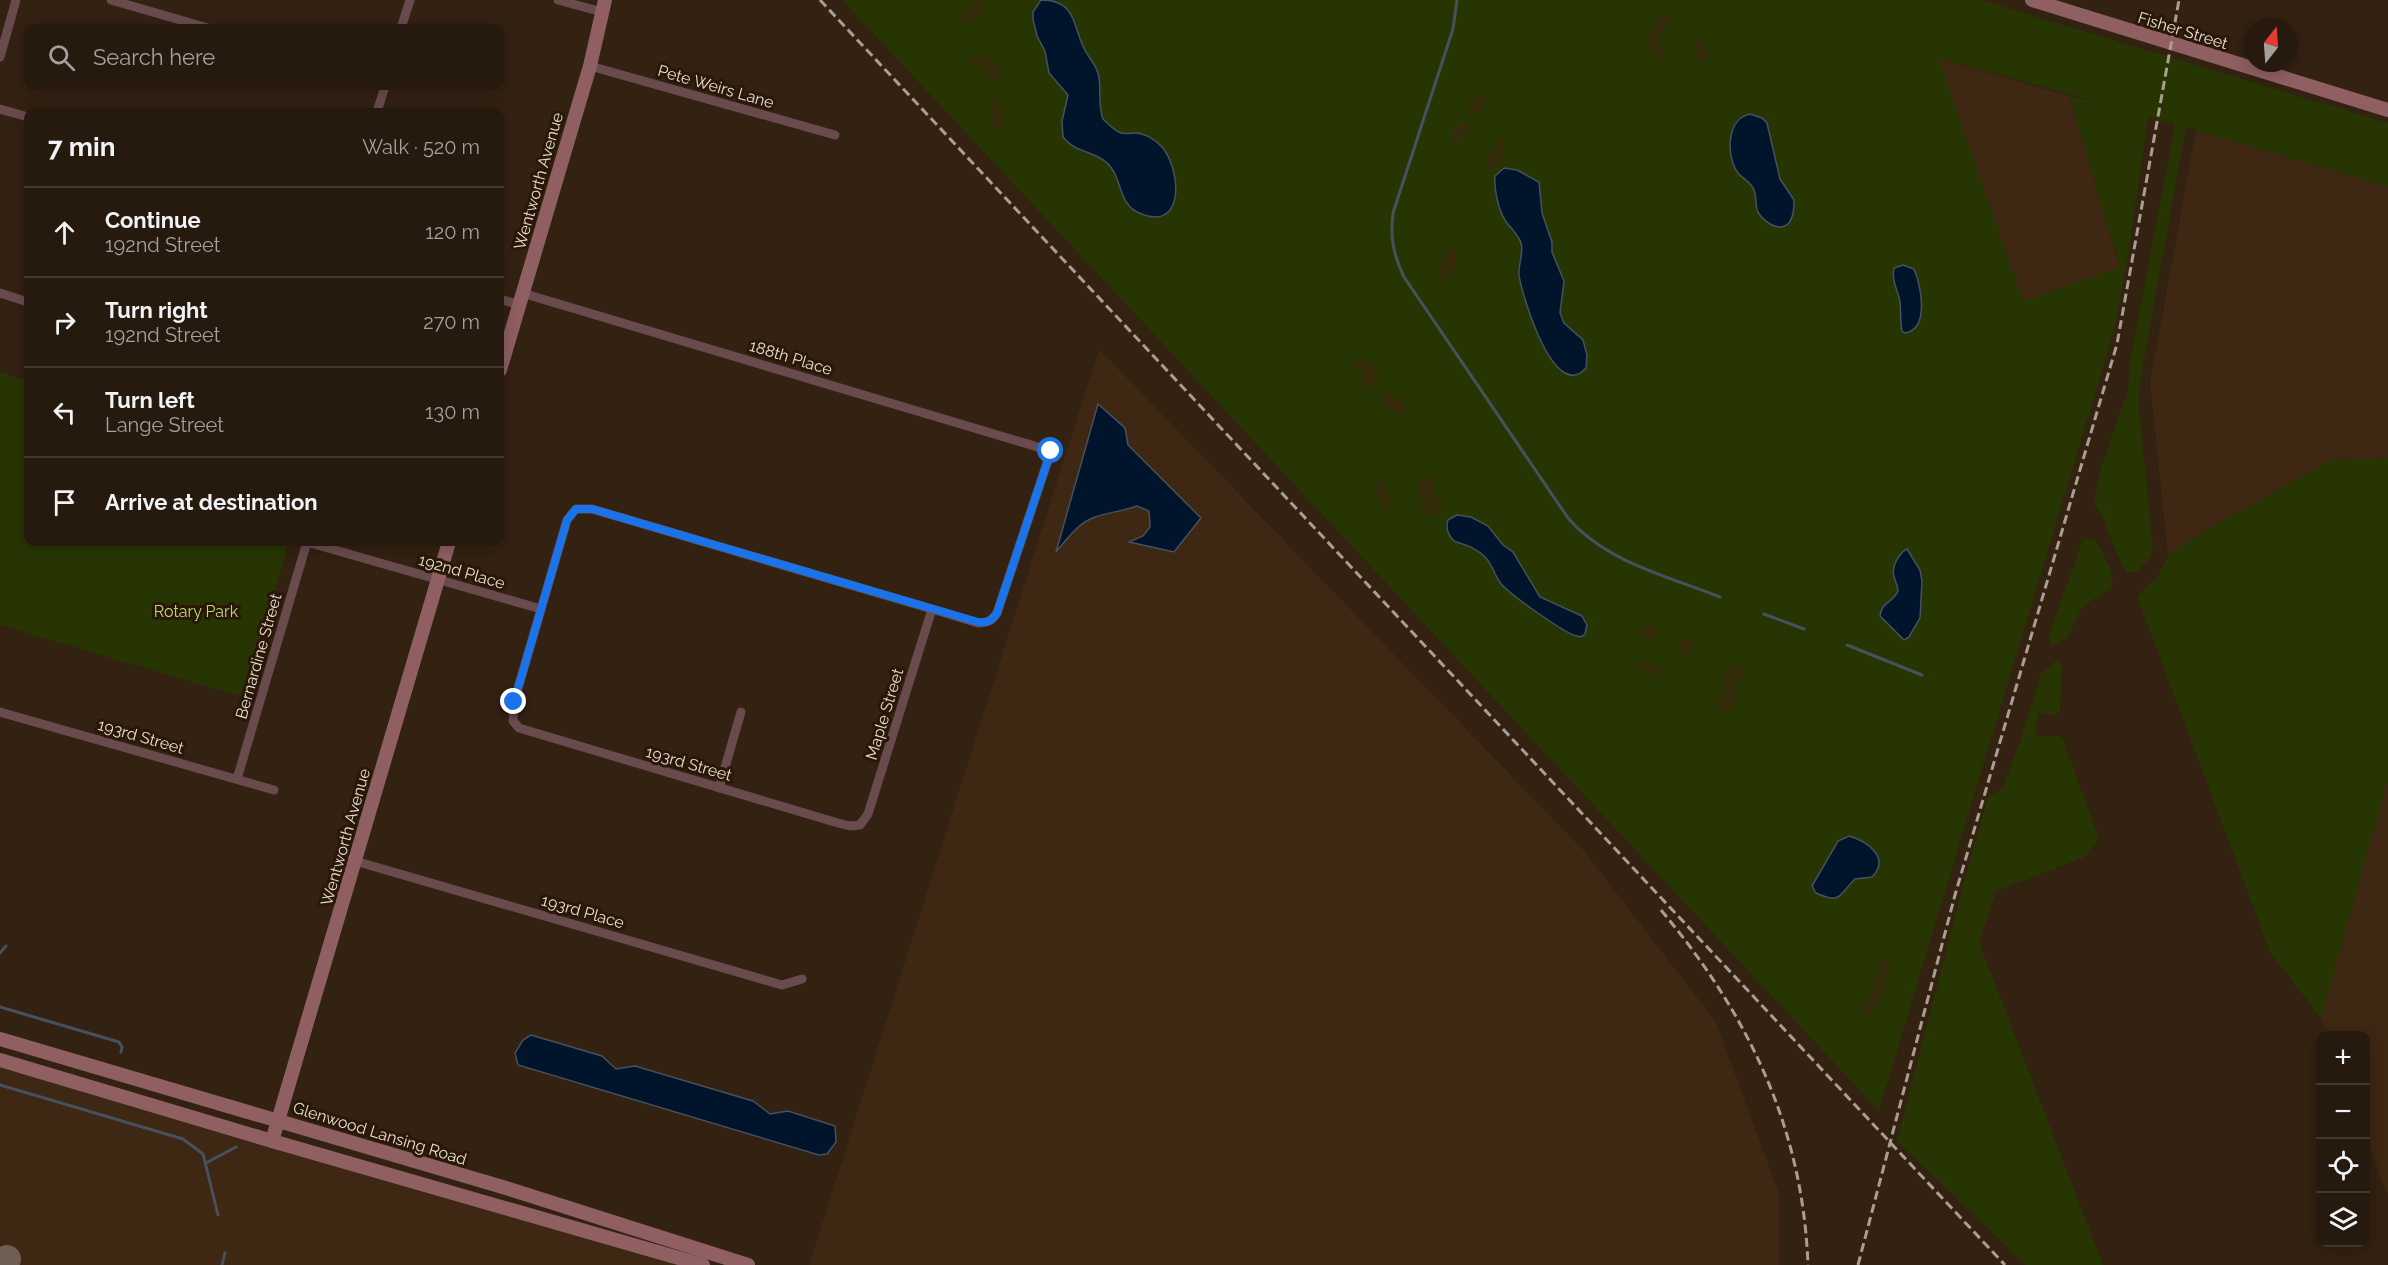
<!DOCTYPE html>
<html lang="en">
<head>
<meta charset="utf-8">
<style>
  body { margin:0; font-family:Raleway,sans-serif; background:#2e2217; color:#f1f3f6 }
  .controls { position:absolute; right:18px; bottom:18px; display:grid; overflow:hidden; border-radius:12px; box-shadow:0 3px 15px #0003 }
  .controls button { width:54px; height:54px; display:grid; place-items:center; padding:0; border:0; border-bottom:2px solid #42382e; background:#26190e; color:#f1f3f6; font:30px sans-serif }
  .compass { position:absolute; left:2244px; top:18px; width:54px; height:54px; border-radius:50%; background:#26190e; box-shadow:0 3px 15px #0003; rotate:17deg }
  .stop { position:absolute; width:18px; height:18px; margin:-14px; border:4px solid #1a73e8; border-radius:50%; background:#fff }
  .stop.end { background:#1a73e8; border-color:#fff; box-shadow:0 2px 6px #0008 }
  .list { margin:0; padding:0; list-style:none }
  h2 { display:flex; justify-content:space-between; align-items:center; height:78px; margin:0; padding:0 24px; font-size:26px }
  h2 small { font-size:20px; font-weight:400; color:#a4a09e }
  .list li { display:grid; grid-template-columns:39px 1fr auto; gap:18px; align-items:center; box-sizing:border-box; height:90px; padding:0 24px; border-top:2px solid #42382e }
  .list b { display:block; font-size:22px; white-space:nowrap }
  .list p { margin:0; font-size:20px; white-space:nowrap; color:#a4a09e }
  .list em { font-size:20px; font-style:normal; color:#a4a09e }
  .icon { flex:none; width:33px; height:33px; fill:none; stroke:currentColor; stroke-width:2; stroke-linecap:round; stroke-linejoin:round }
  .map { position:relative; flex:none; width:2388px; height:1265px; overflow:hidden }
  .search { position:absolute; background:#26190e; box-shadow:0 3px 15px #0003; left:24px; top:24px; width:480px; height:66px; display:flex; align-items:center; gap:15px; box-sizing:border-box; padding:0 21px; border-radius:12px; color:#a4a09e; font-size:22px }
  .panel { position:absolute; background:#26190e; box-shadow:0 3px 15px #0003; left:24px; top:108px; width:480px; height:438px; border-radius:12px }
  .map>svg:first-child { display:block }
  .built { fill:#3e2713 }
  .green { fill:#273503; fill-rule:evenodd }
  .sand { fill:#352c0b }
  .water { fill:#00152b; stroke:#46515d; stroke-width:1.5 }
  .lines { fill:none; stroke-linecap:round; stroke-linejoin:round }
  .stream { stroke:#46515d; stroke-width:3 }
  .taxiway { stroke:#6f5f52; stroke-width:28 }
  .street { stroke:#694b4d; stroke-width:9 }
  .secondary { stroke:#8f5f62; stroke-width:14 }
  .rail { stroke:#ab9d91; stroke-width:3; stroke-dasharray:9 4.5; stroke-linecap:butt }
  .route { stroke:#1a73e8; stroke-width:8 }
  .labels { text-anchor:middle; stroke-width:6; stroke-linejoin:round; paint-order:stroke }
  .street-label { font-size:16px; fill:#e9ddd3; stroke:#291708 }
  .park-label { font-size:16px; fill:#bbda80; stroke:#291708 }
</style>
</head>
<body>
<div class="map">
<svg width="2388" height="1265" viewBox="0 0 2388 1265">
  <rect width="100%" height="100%" fill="#332112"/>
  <g class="built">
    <path d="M 1938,58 L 2069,96 L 2120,268 L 2023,301 Z"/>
    <path d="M 2196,130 L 2388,187 L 2388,458 L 2331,460 L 2201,533 L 2168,555 L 2150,383 Z"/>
    <path d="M 1099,349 L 1585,852 L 1716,1022 L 1779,1194 L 1779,1265 L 809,1265 Z"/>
    <path d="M 2388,779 L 2388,1197 L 2366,1137 L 2366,1036 L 2327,1035 L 2321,1018 Z"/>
    <path d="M 0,1064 L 683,1265 L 0,1265 Z"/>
  </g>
  <g class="green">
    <path d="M 842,0 L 1981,0 L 2388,123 L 2388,187 L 2186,127 L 2140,383 L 2139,407 L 2153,549 L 2148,560 L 2137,572 L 2127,572 C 2111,549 2109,525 2094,503 L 2099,473 L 2128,390 L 2129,367 L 2175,124 L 2148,117 L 2127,263 L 2114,331 L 1879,1111 ZM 1939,58 L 2104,104 L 2069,96 L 2120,267 L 2023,301 Z"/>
    <path d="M 0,372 L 28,381 L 28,542 L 289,542 L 243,697 L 0,625 Z"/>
    <path d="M 2388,458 L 2388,779 L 2321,1018 L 2270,952 L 2137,596 L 2157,578 L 2168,555 L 2201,533 L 2331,460 Z"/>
    <path d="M 2088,538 L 2095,540 C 2100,548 2118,577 2111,587 C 2105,594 2092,598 2085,606 C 2076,615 2073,627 2067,638 L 2051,646 L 2048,637 L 2083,540 Z"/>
    <path d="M 2057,660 L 2062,662 L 2060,710 L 2058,714 L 2053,715 L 2038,713 L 2035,733 L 2040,736 L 2058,736 L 2063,740 L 2099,838 L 2085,857 L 1996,891 L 1979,942 L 2103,1265 L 2026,1265 L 1897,1141 L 1966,874 L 1988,797 L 2002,789 L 2021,739 L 2041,673 Z"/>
  </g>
  <g class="sand">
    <path d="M 972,0 L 985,0 C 982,12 979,24 965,24 L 961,21 L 960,16 L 964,10 L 972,7 Z"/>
    <path d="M 1666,13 L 1670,14 L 1672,18 L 1658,39 L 1666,56 L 1660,61 L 1650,51 L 1646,39 L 1656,20 Z"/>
    <path d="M 1700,37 L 1704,39 L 1706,50 L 1710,54 L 1707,60 L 1702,62 L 1697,59 L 1693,47 L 1695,39 Z"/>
    <path d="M 973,55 L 990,56 L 1003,70 C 1002,78 996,83 988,83 L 985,69 L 971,64 L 970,58 Z"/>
    <path d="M 1479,95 L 1485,97 L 1486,103 L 1474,116 L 1470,116 L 1467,112 L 1472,99 Z"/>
    <path d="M 994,98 L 999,100 C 1003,108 1007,122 1001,130 L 995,129 C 990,123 994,114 990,103 Z"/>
    <path d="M 1461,123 L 1468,124 L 1470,130 L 1460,142 L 1453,142 L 1451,133 Z"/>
    <path d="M 1499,139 L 1504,140 C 1508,152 1503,167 1489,169 L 1485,165 L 1484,160 Z"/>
    <path d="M 1448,248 L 1454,248 C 1462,261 1457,275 1444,280 L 1437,276 L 1436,270 L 1444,260 L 1444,252 Z"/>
    <path d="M 1356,358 L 1361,359 L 1379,368 L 1378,377 L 1370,388 L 1366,389 L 1362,385 L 1362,372 L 1353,363 Z"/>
    <path d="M 1386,394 C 1393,393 1404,402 1406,409 L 1404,413 C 1395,415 1382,407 1380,398 Z"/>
    <path d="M 1424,475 L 1433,480 L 1434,490 L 1443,505 L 1441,513 L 1433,516 L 1426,514 L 1418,496 L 1417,480 Z"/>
    <path d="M 1380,480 C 1387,485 1392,501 1390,510 L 1388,511 L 1382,508 L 1375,489 L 1376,483 Z"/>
    <path d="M 1649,624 L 1658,633 L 1655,639 L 1643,638 L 1638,634 L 1639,630 Z"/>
    <path d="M 1680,636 L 1694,643 L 1694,648 L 1686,657 L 1677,642 Z"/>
    <path d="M 1639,662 L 1658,665 L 1661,668 L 1661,674 L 1656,677 L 1647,671 L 1639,670 L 1636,666 Z"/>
    <path d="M 1734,664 L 1741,666 L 1744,672 L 1736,689 L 1738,702 L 1730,710 L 1723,711 L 1718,707 L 1717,699 L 1726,692 L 1722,680 Z"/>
    <path d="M 1882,959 L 1889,959 L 1892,964 L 1887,975 L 1887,986 C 1879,996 1882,1014 1863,1014 L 1860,1007 L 1874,990 L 1873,981 L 1877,973 L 1877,964 Z"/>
  </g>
  <g class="water">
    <path d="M 1041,0 C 1079,0 1072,29 1086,52 C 1091,61 1097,66 1099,77 C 1101,91 1098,106 1103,119 C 1108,124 1115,131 1121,133 C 1126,134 1130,133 1135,133 C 1146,133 1159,142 1165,151 C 1182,177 1183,234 1137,212 C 1118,203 1122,175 1106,162 C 1093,151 1074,152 1063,137 L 1062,121 L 1068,95 L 1049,73 L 1045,51 L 1037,36 L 1033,19 L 1033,12 Z"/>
    <path d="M 1750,114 L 1762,118 L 1767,123 L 1780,179 L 1794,200 C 1794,207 1794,217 1789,223 C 1779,233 1764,222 1758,212 C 1755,206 1757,197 1754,190 C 1751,182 1743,179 1738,173 C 1726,157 1726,119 1750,114 Z"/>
    <path d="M 1504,168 L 1517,170 L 1539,182 L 1542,213 L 1552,242 L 1552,252 L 1564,281 L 1560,313 L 1564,323 L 1583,340 L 1587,355 L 1586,368 C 1554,404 1522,295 1519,275 C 1518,265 1524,253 1521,243 C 1518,234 1510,228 1505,220 C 1498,209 1494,189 1495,176 Z"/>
    <path d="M 1903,265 L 1914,269 C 1921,285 1930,329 1905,333 L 1902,331 C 1900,321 1901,311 1900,302 C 1898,290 1891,281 1894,268 Z"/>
    <path d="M 1098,404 L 1125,428 L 1128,445 L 1201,518 L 1174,552 L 1129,542 L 1143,536 L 1150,527 L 1149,511 L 1137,506 C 1124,511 1109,512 1095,517 C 1078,523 1068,538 1056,552 Z"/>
    <path d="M 1457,515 L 1471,517 L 1488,526 L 1503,545 L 1513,552 L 1540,597 L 1582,616 L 1587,625 L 1585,634 C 1581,637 1582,637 1577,636 C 1565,634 1513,596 1503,586 C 1495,578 1494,567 1486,558 C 1477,548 1466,545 1454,541 C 1448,535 1445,529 1448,520 Z"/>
    <path d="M 1907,549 L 1920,570 L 1922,581 L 1920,618 L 1909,637 L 1904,640 L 1880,616 C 1881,602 1894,602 1898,591 C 1898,585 1895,582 1894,576 C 1891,567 1899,553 1907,549 Z"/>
    <path d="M 1849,836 C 1867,841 1891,858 1872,877 L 1855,879 C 1839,894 1842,905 1816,893 L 1812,886 L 1838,841 Z"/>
    <path d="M 531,1035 L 602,1056 L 616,1069 L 635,1066 L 753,1101 L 770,1114 L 788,1111 L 835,1126 L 836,1142 L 827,1154 L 819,1155 L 518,1065 L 515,1053 L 523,1040 Z"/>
  </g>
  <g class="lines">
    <g class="stream">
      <path d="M 1457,0 L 1453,29 L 1393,213 C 1390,237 1393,254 1404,277 L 1568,518 C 1606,562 1667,576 1720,597"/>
      <path d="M 1764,614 L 1804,629"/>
      <path d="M 1847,645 L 1922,675"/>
      <path d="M 0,953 L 6,946"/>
      <path d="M 0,1007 L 119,1042 L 122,1047 L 121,1052"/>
      <path d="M 0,1085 L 183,1139 L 203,1154 L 218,1215"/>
      <path d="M 206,1163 L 236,1147"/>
      <path d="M 222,1265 L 225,1253"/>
    </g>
    <path class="taxiway" d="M 5,1265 L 7,1259"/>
    <g class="street">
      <path d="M 111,0 L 208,28"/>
      <path d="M 558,0 L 602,12"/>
      <path d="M 401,28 L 410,0"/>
      <path d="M 0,57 L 16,0"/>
      <path d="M 590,66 L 835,135"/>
      <path d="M 0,109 L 28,117"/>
      <path d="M 377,112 L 385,86"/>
      <path d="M 0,293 L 28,302"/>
      <path d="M 522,293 L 1051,451 L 997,613 C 992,621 987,623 978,623 L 932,609 L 592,509 L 576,509 L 567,520 L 514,702 L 513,721 L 519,728 L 838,823 L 850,826 L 860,825 L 868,814 L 932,609"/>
      <path d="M 500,299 L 519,305"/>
      <path d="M 0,712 L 274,790"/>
      <path d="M 237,779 L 307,542 L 541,609"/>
      <path d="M 719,788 L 741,712"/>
      <path d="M 355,861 L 782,985 L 802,979"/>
    </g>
    <g class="secondary">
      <path d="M 2032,0 L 2388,110"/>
      <path d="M 500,370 L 590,66 L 605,0"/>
      <path d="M 0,1039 L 506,1188 L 748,1265"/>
      <path d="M 0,1060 L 272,1141 L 703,1265"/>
      <path d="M 272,1141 L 449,542"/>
    </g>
    <g class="rail">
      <path d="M 820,0 L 2005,1265"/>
      <path d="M 1661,910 C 1748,1014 1803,1128 1808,1265"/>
      <path d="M 1858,1265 L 1955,895 L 2117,344 L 2179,0"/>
    </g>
  </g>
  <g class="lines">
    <path class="route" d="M 514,702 L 567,520 L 576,509 L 592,509 L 978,622 C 987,623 992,621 997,613 L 1051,451"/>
  </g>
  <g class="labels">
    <g class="street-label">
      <text transform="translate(2183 30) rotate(17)" y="6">Fisher Street</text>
      <text transform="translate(716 86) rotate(16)" y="6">Pete Weirs Lane</text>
      <text transform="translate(538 181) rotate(-74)" y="6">Wentworth Avenue</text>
      <text transform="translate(791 357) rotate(17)" y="6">188th Place</text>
      <text transform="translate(462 571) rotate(16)" y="6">192nd Place</text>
      <text transform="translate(258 656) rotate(-74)" y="6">Bernardine Street</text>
      <text transform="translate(884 714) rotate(-73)" y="6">Maple Street</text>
      <text transform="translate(141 736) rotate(16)" y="6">193rd Street</text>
      <text transform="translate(689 763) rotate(16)" y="6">193rd Street</text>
      <text transform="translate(345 837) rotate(-74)" y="6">Wentworth Avenue</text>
      <text transform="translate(583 911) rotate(16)" y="6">193rd Place</text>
      <text transform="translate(380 1133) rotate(17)" y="6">Glenwood Lansing Road</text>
    </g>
    <g class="park-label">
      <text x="196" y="617">Rotary Park</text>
    </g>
  </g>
</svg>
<div class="controls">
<button>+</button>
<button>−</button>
<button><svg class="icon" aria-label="locate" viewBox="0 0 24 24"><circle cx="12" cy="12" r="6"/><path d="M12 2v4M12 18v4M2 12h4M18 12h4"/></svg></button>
<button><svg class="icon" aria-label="layers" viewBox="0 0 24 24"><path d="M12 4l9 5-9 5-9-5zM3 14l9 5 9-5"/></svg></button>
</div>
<svg class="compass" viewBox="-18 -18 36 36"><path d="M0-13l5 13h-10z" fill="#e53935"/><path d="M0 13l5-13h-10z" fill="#a4a09e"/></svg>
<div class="stop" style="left:1051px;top:451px"></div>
<div class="stop end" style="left:514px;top:702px"></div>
<div class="search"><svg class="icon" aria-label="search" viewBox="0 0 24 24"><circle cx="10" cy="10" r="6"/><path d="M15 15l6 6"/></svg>Search here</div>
<section class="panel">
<h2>7 min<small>Walk · 520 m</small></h2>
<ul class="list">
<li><svg class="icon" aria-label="ahead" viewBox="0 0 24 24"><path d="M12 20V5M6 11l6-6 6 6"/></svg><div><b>Continue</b><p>192nd Street</p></div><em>120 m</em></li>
<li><svg class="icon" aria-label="right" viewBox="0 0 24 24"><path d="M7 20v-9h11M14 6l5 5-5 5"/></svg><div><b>Turn right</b><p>192nd Street</p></div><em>270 m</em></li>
<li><svg class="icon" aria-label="left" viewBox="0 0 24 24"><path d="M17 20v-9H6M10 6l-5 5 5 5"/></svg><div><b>Turn left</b><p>Lange Street</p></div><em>130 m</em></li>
<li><svg class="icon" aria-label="arrive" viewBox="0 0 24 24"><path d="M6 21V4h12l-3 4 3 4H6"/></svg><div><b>Arrive at destination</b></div></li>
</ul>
</section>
</div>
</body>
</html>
